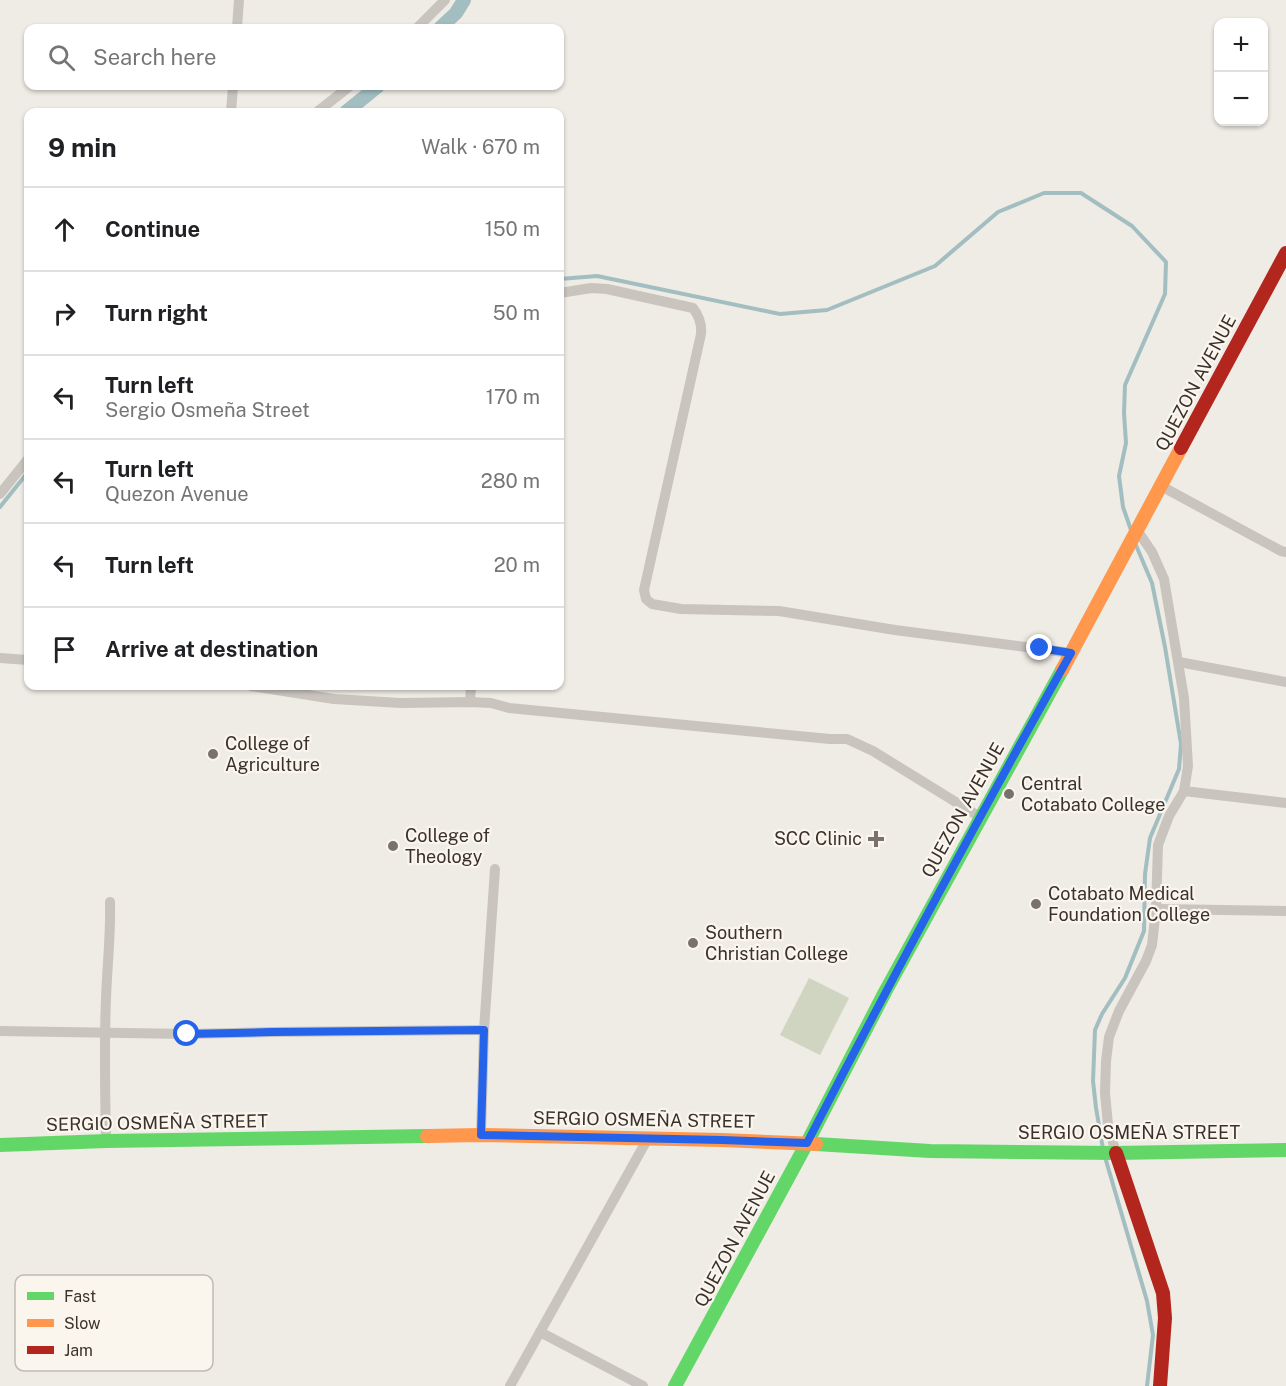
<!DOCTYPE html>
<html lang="en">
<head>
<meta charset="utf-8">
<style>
  body { margin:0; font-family:"Public Sans",sans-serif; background:#f2f2f2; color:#202124 }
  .controls { position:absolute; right:18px; top:18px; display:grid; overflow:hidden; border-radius:12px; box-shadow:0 2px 4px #0004 }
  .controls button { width:54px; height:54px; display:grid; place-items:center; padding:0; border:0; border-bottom:2px solid #e0e0e0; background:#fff; color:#202124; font:30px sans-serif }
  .stop { position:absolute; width:18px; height:18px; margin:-14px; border:4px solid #2563eb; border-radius:50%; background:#fff }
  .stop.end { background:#2563eb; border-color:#fff; box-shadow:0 2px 6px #0008 }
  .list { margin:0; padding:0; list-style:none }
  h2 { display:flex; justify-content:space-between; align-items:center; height:78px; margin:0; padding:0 24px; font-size:26px }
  h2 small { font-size:20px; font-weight:400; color:#757577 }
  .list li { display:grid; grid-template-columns:39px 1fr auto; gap:18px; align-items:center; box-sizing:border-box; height:84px; padding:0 24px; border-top:2px solid #e0e0e0 }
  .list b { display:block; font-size:22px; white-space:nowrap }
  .list p { margin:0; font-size:20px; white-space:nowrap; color:#757577 }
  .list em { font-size:20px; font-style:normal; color:#757577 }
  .icon { flex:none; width:33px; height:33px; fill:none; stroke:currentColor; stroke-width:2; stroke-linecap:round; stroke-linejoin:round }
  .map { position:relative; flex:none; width:1286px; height:1386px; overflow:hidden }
  .search { position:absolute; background:#fff; box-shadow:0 2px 4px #0004; left:24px; top:24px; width:540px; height:66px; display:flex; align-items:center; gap:15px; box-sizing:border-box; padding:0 21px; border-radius:12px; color:#757577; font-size:22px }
  .panel { position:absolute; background:#fff; box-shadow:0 2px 4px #0004; left:24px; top:108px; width:540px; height:582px; border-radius:12px }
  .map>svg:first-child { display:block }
  .green { fill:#cfd5c0 }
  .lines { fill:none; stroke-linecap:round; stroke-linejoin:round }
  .stream { stroke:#a2bec0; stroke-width:4 }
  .canal { stroke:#a2bec0; stroke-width:14 }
  .street { stroke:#c9c4be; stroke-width:10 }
  .fast { stroke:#63d668; stroke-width:14 }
  .slow { stroke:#ff974d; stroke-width:14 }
  .jam { stroke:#b3261e; stroke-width:14 }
  .route { stroke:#2563eb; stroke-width:8 }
  .poi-dot { fill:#79726c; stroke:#faf6ee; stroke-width:2 }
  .labels { text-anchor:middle; stroke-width:4.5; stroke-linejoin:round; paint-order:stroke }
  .street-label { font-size:18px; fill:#3a312b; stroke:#faf6ee }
  .poi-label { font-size:18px; fill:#3a312b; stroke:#faf6ee; text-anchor:start }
  .key { fill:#faf6ee; stroke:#c0bbb4; stroke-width:1.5 }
  .key-label { font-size:16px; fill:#3a312b }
</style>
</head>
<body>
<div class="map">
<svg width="1286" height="1386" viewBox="0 0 1286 1386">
  <rect width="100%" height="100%" fill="#efebe5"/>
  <path class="green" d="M 809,978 L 849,998 L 820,1055 L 780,1035 Z"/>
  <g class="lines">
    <g class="stream">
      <path d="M 560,279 L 597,276 L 780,314 L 827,310 L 935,266 L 998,212 L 1044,193 L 1081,193 L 1132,226 L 1166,262 L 1165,294 L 1125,385 L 1124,413 L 1126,443 L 1119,476 L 1123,507 L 1131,530"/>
      <path d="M 0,507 L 28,472"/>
      <path d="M 1103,1149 L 1096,1108 L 1093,1081 L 1095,1030 L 1102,1014 L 1125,978 L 1144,931 L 1145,874 L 1150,838 L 1179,769 L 1181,744 L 1165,647 L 1152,583 L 1135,543"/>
      <path d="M 1105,1157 L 1147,1301 L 1153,1335 L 1147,1386"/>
    </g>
    <g class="canal">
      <path d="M 440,28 L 456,13 L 464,0"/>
      <path d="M 346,112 L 378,86"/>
    </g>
    <g class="street">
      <path d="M 237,28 L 239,0"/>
      <path d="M 417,28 L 445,0"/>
      <path d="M 231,112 L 233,86"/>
      <path d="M 317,112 L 350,86"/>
      <path d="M 560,293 L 591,288 L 607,289 L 693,308 C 699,316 702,324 701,334 L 644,590 L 646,599 L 652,604 L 681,609 L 779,611 L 895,630 L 1071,653"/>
      <path d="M 1161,486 L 1281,551 L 1286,552"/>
      <path d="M 0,494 L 28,459"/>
      <path d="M 0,658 L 28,660"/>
      <path d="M 1179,662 L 1286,682"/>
      <path d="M 251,686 L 334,699 L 401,703 L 470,702 L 491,703 L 509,708 L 830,739 L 847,739 L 873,751 L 980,817"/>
      <path d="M 470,702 L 471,686"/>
      <path d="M 1184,791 L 1286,803"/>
      <path d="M 1156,909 L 1286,911"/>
      <path d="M 0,1031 L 187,1034 L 272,1032 L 484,1030"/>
      <path d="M 481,1135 L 484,1030 L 495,869"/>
      <path d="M 106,1141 C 105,1094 104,1046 106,999 C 107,967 111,934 110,902"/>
      <path d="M 1116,1153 L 1108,1125 L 1105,1093 L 1106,1061 L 1109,1037 L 1119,1011 L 1146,961 L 1152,945 L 1156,909 L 1158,845 L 1169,816 L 1184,791 L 1188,766 L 1184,698 L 1164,579 L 1152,552 L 1137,530"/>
      <path d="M 540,1332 L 643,1386"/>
      <path d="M 510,1386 L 648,1138"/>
    </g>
    <g class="fast">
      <path d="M 816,1144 L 930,1151 L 1116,1153 L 1286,1150"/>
      <path d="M 0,1145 L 106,1141 L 427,1136"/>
      <path d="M 675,1386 L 807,1143 L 885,992 L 1062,670"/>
    </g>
    <g class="slow">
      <path d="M 1062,670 L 1181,448"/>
      <path d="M 427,1136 L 481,1135 L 722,1140 L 816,1144"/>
    </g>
    <g class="jam">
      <path d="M 1181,448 L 1286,253"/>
      <path d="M 1116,1153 L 1163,1293 L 1165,1318 L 1160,1386"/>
    </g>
  </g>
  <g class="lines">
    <path class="route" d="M 187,1034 L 272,1032 L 484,1030 L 481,1135 L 722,1140 L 807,1143 C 892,978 980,815 1071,653 L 1040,648"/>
  </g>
  <g class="poi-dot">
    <circle cx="213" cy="754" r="6"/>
    <circle cx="1009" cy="794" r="6"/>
    <path d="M873 830h6v6h6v6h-6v6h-6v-6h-6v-6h6z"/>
    <circle cx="393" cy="846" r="6"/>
    <circle cx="1036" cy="904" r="6"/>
    <circle cx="693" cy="943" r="6"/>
  </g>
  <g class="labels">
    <g class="street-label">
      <text transform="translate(1196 383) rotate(-62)" y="6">QUEZON AVENUE</text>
      <text transform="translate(963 810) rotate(-61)" y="6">QUEZON AVENUE</text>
      <text transform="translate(644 1120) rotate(1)" y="6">SERGIO OSMEÑA STREET</text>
      <text transform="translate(157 1123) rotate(-1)" y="6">SERGIO OSMEÑA STREET</text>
      <text x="1129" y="1139">SERGIO OSMEÑA STREET</text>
      <text transform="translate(735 1239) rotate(-62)" y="6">QUEZON AVENUE</text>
    </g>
    <g class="poi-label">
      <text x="225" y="750">College of<tspan x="225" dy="21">Agriculture</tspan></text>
      <text x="1021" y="790">Central<tspan x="1021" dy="21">Cotabato College</tspan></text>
      <text x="405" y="842">College of<tspan x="405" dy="21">Theology</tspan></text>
      <text x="862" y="845" text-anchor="end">SCC Clinic</text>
      <text x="1048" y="900">Cotabato Medical<tspan x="1048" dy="21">Foundation College</tspan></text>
      <text x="705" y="939">Southern<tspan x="705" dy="21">Christian College</tspan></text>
    </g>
  </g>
  <rect x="15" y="1275" width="198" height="96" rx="9" class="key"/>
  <rect x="27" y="1292" width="27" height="8" fill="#63d668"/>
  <rect x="27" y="1319" width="27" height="8" fill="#ff974d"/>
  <rect x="27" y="1346" width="27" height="8" fill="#b3261e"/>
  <g class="key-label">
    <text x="64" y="1302">Fast</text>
    <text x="64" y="1329">Slow</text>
    <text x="64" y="1356">Jam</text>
  </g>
</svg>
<div class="controls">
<button>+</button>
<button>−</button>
</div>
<div class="stop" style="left:187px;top:1034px"></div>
<div class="stop end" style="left:1040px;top:648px"></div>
<div class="search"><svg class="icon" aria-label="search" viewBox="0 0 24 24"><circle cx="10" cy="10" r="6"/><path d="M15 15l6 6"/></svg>Search here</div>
<section class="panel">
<h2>9 min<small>Walk · 670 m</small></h2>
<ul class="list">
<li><svg class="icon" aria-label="ahead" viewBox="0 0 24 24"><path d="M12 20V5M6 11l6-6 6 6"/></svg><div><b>Continue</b></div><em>150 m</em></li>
<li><svg class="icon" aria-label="right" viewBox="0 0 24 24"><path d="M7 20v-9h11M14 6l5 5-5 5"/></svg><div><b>Turn right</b></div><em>50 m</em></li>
<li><svg class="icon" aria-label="left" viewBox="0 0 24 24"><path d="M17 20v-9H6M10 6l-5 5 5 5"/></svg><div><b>Turn left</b><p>Sergio Osmeña Street</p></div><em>170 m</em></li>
<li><svg class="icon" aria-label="left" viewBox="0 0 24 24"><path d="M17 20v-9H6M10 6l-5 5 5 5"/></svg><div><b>Turn left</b><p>Quezon Avenue</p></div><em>280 m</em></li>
<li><svg class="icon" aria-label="left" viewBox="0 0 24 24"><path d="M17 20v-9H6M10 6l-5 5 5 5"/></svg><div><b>Turn left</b></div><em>20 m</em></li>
<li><svg class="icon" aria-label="arrive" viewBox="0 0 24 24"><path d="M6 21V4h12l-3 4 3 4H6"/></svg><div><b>Arrive at destination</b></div></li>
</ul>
</section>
</div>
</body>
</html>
